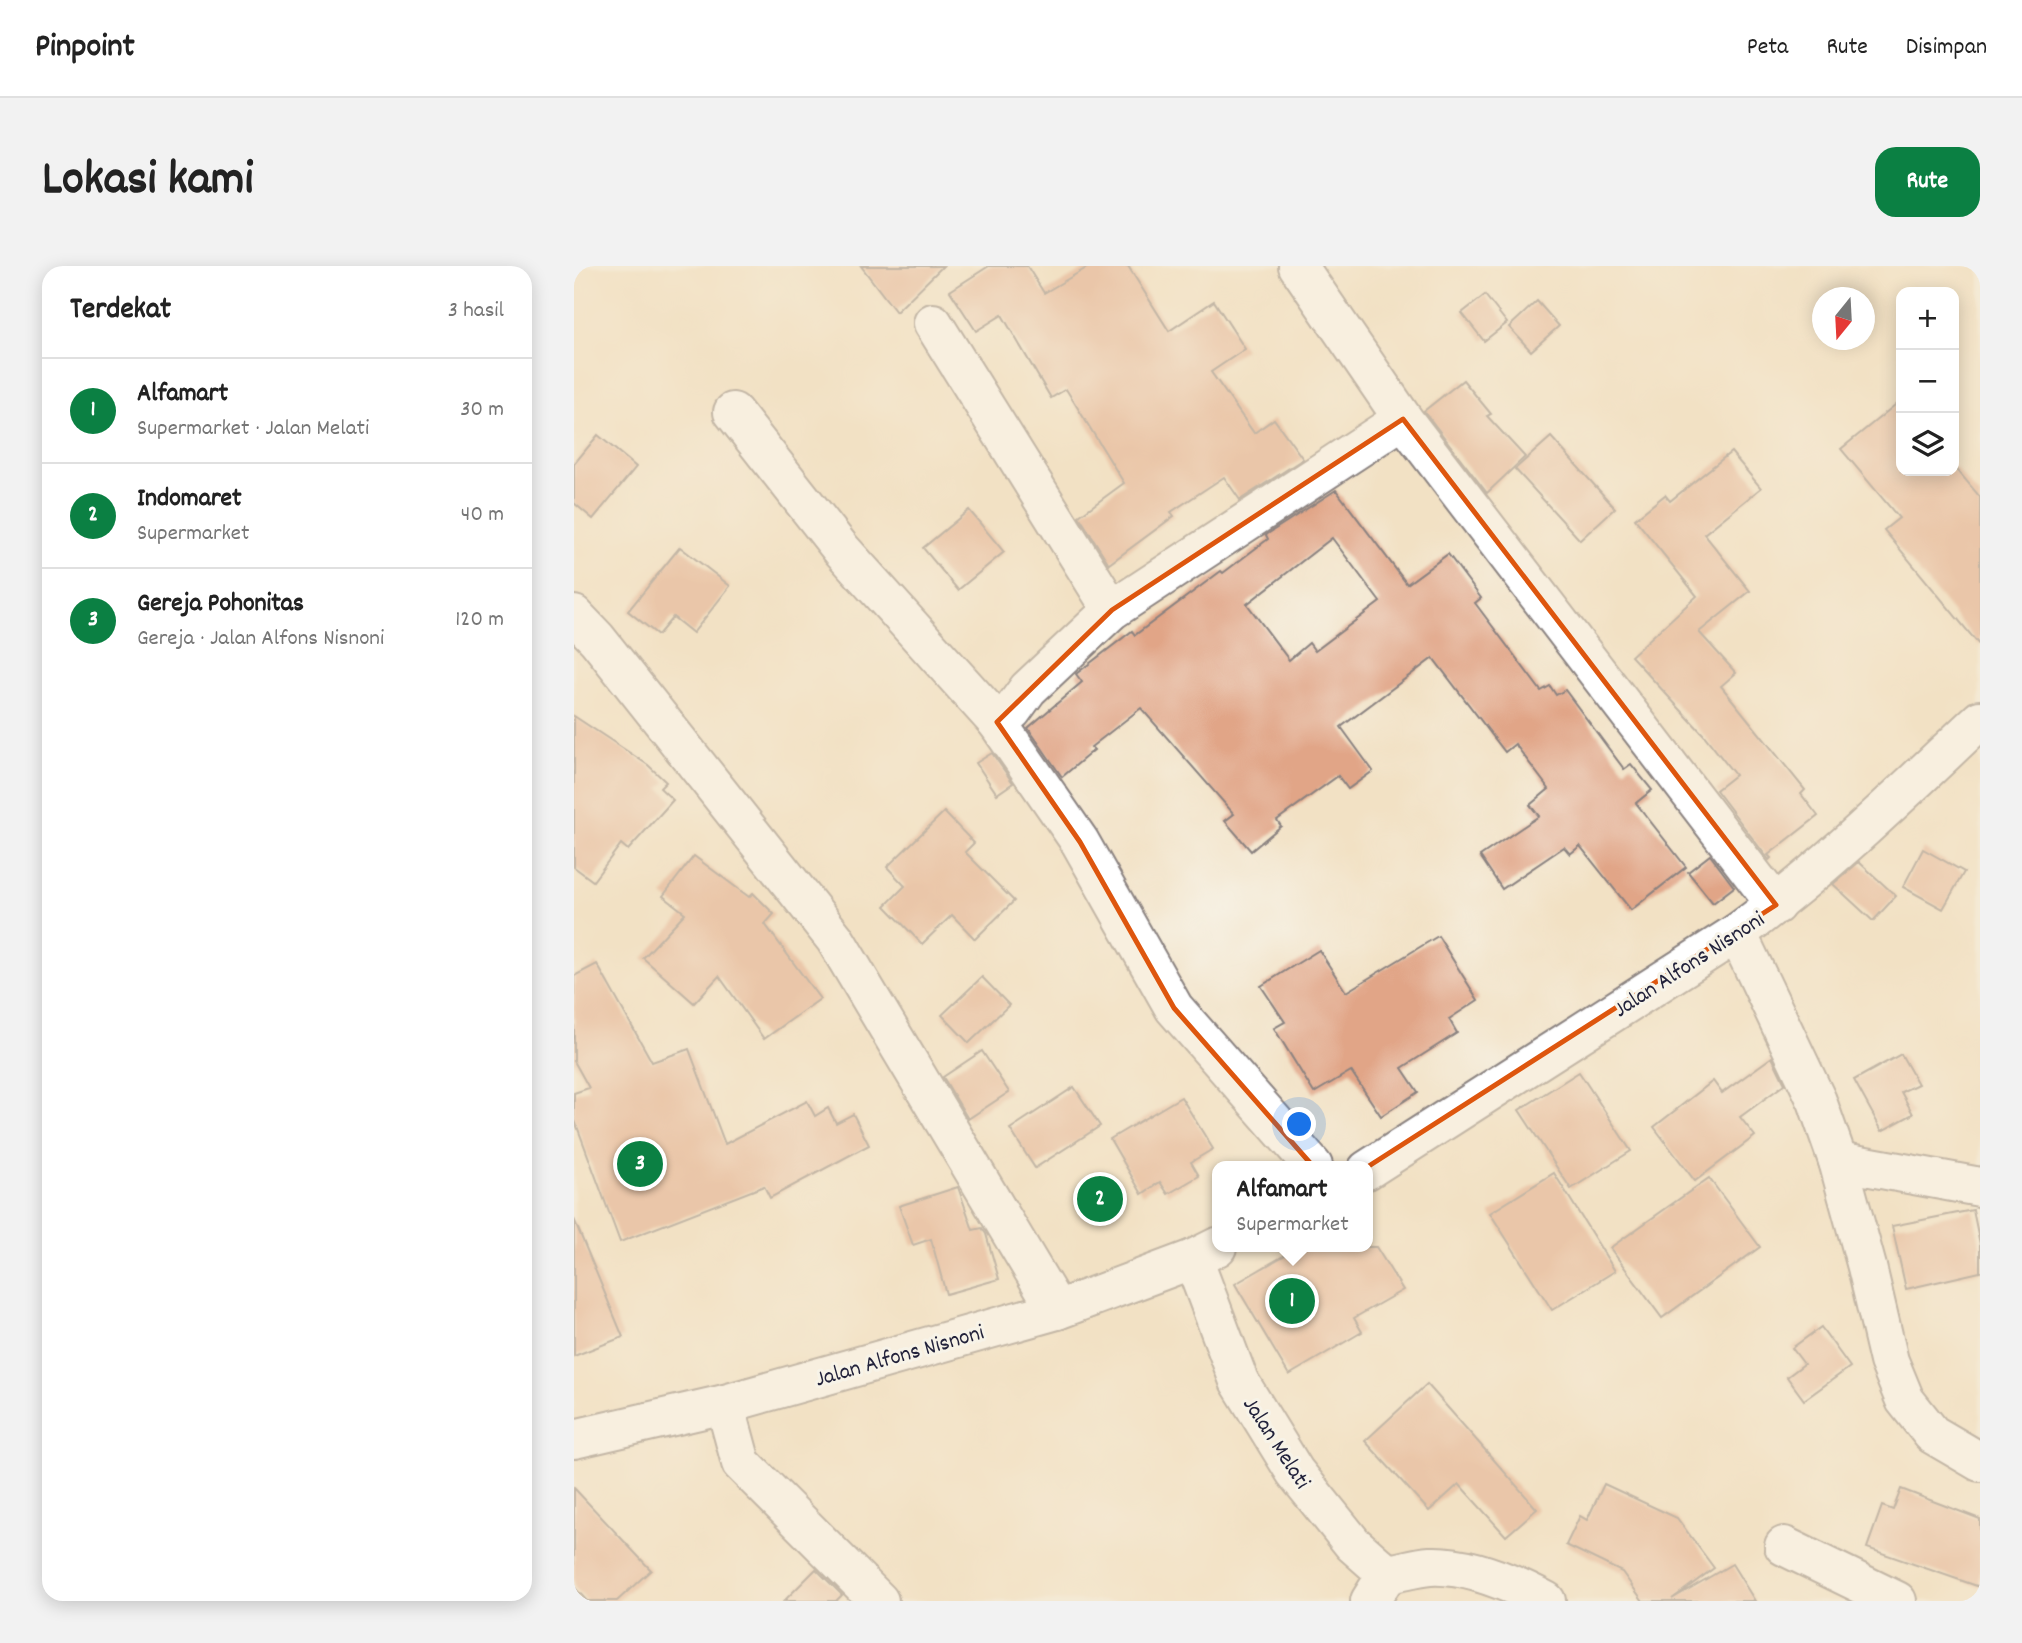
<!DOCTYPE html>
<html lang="id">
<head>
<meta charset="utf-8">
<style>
  body { margin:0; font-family:Dekko,sans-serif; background:#f2f2f2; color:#222 }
  .controls { position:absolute; right:21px; top:21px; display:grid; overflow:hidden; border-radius:14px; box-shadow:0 4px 18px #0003 }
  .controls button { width:63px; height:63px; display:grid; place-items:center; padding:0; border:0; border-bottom:2px solid #e0e0e0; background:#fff; color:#222; font:35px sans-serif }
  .compass { position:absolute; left:1238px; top:21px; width:63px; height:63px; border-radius:50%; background:#fff; box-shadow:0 4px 18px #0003; rotate:198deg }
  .you { position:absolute; left:726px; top:859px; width:24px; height:24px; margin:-18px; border:5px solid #fff; border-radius:50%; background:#1a73e8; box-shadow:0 0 0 10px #1a73e833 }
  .badge { display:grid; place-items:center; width:46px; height:46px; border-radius:50%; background:#0b8043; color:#fff; font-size:23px; font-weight:700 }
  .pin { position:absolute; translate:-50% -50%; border:4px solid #fff; box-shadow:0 2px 7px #0006 }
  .popup { position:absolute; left:638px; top:895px; width:161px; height:91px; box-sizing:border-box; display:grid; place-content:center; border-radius:14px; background:#fff; filter:drop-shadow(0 2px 5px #0005); font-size:23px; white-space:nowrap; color:#767676 }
  .popup b { font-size:26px; color:#222 }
  .popup::after { content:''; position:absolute; left:50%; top:100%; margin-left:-14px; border:14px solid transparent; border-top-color:#fff }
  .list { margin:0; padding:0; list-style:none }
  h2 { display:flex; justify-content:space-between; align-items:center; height:91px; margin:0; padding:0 28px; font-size:30px }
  h2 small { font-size:23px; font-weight:400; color:#767676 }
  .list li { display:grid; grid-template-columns:46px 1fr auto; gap:21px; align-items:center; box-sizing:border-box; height:105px; padding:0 28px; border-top:2px solid #e0e0e0 }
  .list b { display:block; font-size:26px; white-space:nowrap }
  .list p { margin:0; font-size:23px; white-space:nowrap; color:#767676 }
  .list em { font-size:23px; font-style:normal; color:#767676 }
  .icon { flex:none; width:38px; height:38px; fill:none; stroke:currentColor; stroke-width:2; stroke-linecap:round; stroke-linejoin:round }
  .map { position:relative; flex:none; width:1406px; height:1335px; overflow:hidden; border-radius:21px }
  header { display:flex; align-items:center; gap:42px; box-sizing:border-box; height:98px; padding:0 35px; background:#fff; border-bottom:2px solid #e0e0e0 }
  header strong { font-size:33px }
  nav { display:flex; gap:38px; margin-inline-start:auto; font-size:24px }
  .intro { display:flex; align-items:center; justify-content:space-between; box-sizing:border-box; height:168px; padding:0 42px }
  h1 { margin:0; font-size:49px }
  .button { padding:18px 32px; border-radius:21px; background:#0b8043; color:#fff; font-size:24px; font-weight:700 }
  main { display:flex; gap:42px; padding:0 42px }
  aside { flex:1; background:#fff; border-radius:21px; box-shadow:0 4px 18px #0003 }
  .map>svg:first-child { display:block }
  .building { fill:#e1a587; fill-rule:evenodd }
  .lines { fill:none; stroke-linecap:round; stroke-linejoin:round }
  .minor-casing { stroke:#8a8280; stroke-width:42 }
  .major-casing { stroke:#8a8280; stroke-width:42 }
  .minor { stroke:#fff; stroke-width:38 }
  .major { stroke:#fff; stroke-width:38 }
  .marked { fill:none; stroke:#de560e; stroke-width:5; stroke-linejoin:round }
  .labels { text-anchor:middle; stroke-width:6; stroke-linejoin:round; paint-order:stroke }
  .street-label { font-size:23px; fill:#22223b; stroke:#f7f3e8 }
</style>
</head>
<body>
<header>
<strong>Pinpoint</strong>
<nav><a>Peta</a><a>Rute</a><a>Disimpan</a></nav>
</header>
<div class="intro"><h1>Lokasi kami</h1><a class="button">Rute</a></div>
<main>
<aside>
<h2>Terdekat<small>3 hasil</small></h2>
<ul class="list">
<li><span class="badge">1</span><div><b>Alfamart</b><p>Supermarket · Jalan Melati</p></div><em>30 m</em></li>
<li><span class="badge">2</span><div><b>Indomaret</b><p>Supermarket</p></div><em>40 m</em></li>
<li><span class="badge">3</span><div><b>Gereja Pohonitas</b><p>Gereja · Jalan Alfons Nisnoni</p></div><em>120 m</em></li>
</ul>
</aside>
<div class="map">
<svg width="1406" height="1335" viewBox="0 0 1406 1335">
  <rect width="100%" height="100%" fill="#f7f3e8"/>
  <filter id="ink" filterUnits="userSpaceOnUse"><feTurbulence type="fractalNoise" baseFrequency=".0143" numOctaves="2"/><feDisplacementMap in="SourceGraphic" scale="14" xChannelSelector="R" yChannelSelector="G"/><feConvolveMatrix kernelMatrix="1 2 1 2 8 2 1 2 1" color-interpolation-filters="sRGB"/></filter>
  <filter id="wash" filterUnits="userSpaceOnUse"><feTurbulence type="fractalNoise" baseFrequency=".00686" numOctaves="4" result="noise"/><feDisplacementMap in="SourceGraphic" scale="28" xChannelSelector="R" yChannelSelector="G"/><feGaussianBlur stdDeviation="1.57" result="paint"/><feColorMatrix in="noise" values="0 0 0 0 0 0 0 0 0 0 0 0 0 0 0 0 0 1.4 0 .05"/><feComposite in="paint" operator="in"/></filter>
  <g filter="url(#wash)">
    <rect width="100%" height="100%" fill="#f2e1c4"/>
    <g id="blocks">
      <g class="building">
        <path d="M 287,0 L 369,0 L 322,46 Z"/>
        <path d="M 415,0 L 453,0 L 470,27 L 516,0 L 554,0 L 595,65 L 640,35 L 671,83 L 637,106 L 680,167 L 700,153 L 729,193 L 666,234 L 650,211 L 597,246 L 600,250 L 535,298 L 505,250 L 550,217 L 492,123 L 477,132 L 428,49 L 402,65 L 376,25 Z"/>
        <path d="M 911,29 L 933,57 L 910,75 L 888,47 Z"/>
        <path d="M 963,35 L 985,60 L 957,85 L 935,61 Z"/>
        <path d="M 889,114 L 917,148 L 913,150 L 951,191 L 913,227 L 850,145 Z"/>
        <path d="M 1326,135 L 1327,205 L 1380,205 L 1380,200 L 1406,231 L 1406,380 L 1310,264 L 1325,252 L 1267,183 Z"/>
        <path d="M 24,169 L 62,201 L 19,253 L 0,237 L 0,198 Z"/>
        <path d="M 977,171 L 1041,242 L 1006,274 L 941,203 Z"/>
        <path d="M 1157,186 L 1187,222 L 1130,268 L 1176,325 L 1125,366 L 1162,407 L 1147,420 L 1231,524 L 1227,528 L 1244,550 L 1194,589 L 1197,592 L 1195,594 L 1142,524 L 1161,509 L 1129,468 L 1057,390 L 1123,330 L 1061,253 L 1091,229 L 1096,235 Z"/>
        <path d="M 762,224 L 833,318 L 874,288 L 907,332 L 901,337 L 967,425 L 976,420 L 982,429 L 991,424 L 1050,503 L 1057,498 L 1078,524 L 1062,537 L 1112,601 L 1057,644 L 1006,580 L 996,588 L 990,581 L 928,623 L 906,590 L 965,550 L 956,539 L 975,523 L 941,478 L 931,486 L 859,392 L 767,461 L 799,505 L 774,523 L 764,510 L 703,554 L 707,560 L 677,585 L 651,555 L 660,548 L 567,442 L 517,481 L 520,484 L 488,511 L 454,462 L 508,416 L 502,408 L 558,365 L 561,369 L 647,305 L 649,307 L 694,273 L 692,269 ZM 758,272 L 806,336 L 741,385 L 735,377 L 715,394 L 673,338 Z"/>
        <path d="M 395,244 L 430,286 L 384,324 L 349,282 Z"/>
        <path d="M 106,281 L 156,320 L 119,367 L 99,351 L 84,369 L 54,345 Z"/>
        <path d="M 0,450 L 74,499 L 92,516 L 86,522 L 99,534 L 54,584 L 47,578 L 19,615 L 0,601 Z"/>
        <path d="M 418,487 L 439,517 L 423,528 L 402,497 Z"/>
        <path d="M 370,546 L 400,577 L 391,586 L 440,635 L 401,673 L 378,649 L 348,678 L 311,640 L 331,620 L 313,601 Z"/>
        <path d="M 1349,583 L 1390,606 L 1369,643 L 1329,621 Z"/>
        <path d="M 1136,589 L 1160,621 L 1139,637 L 1114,606 Z"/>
        <path d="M 120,590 L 175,631 L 179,627 L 200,648 L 191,658 L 246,733 L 190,773 L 145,710 L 120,737 L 69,692 L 111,647 L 89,630 Z"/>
        <path d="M 1285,596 L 1322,630 L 1299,655 L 1259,618 Z"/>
        <path d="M 864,670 L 904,734 L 875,753 L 883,767 L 828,802 L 844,826 L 807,850 L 777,805 L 740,827 L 700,762 L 711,756 L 687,720 L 745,684 L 772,726 Z"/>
        <path d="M 23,698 L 78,796 L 115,783 L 151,878 L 233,835 L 241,850 L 254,842 L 262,857 L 279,848 L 295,879 L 196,932 L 190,920 L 46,976 L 0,852 L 0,827 L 15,822 L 0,795 L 0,710 Z"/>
        <path d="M 408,711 L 435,739 L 395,777 L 368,749 Z"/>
        <path d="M 408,785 L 435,826 L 394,853 L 369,811 Z"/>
        <path d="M 1327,788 L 1344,818 L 1327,826 L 1339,848 L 1308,865 L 1280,814 Z"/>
        <path d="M 1198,791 L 1211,818 L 1166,851 L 1181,870 L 1121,915 L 1080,861 L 1139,815 L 1148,827 Z"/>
        <path d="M 1005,806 L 1057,885 L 997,923 L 945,844 Z"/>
        <path d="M 500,821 L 526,860 L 461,902 L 436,863 Z"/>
        <path d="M 607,831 L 639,883 L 617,896 L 625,910 L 594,928 L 586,916 L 568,928 L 536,873 Z"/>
        <path d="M 980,907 L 1041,1005 L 978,1044 L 916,947 Z"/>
        <path d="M 1135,912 L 1186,981 L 1088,1052 L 1036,982 Z"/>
        <path d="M 384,921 L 399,964 L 408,962 L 412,968 L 425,1013 L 372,1028 L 357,973 L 339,979 L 325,940 Z"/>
        <path d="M 1399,944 L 1406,978 L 1406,1006 L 1332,1023 L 1318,960 Z"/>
        <path d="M 0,953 L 49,1071 L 0,1090 Z"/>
        <path d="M 725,981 L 802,981 L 829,1024 L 780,1052 L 788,1066 L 715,1109 L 661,1018 Z"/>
        <path d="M 1247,1061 L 1276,1101 L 1230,1134 L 1213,1111 L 1230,1098 L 1218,1082 Z"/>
        <path d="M 853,1118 L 963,1243 L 932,1270 L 885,1218 L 855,1245 L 791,1175 Z"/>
        <path d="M 1030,1218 L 1103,1252 L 1140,1302 L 1098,1333 L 1158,1298 L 1181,1335 L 1069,1335 L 1048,1306 L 992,1279 L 1006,1250 L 1013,1254 Z"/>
        <path d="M 0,1222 L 77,1304 L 43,1335 L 13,1335 L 0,1321 Z"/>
        <path d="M 1327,1223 L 1406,1253 L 1406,1321 L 1293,1282 L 1308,1240 L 1319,1244 Z"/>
        <path d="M 242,1303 L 268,1329 L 262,1335 L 210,1335 Z"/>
      </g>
    </g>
  </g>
  <g filter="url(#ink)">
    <use href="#blocks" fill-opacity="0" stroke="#8a8280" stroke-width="2"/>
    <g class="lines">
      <defs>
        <g id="minor">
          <path d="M 724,0 L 829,153 L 1202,639"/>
          <path d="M 359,57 L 538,344"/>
          <path d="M 159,146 L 267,283 L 423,456"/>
          <path d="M 0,349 L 23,373 L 261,673 L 483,1044"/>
          <path d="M 1163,667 L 1243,835 L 1264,895 L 1293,1001 L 1315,1095 L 1331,1134 L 1358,1168 L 1406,1196"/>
          <path d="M 1264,895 L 1406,921"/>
          <path d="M 739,900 L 600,742 L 506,576 L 423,456 L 438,445 L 454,423 L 538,344 L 829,153"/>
          <path d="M 619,993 L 665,1115 L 721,1206 L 779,1278 L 813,1308 L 796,1335"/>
          <path d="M 151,1138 L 167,1197 L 305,1335"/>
          <path d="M 1210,1280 L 1323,1335"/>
          <path d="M 813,1308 C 827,1306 842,1301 856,1300 C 894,1298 940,1318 972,1335"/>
        </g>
        <g id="major">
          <path d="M 793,904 L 1163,667 C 1250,604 1327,528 1406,454"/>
          <path d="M 0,1173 L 151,1138 L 483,1044 L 619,993 L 643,981"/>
        </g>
      </defs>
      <use href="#minor" class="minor-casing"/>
      <use href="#major" class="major-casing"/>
      <use href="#minor" class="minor"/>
      <use href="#major" class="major"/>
    </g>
  </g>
  <path d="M0 0H1406V1335H0ZM 829,153 L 1202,639 L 759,923 L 600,742 L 506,576 L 423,456 L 538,344 Z" fill="#f2e1c4" fill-opacity=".55" fill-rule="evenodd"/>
  <path class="marked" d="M 829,153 L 1202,639 L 759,923 L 600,742 L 506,576 L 423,456 L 538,344 Z"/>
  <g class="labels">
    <g class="street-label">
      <text transform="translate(1114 697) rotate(-33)" y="8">Jalan Alfons Nisnoni</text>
      <text transform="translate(325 1088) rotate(-16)" y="8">Jalan Alfons Nisnoni</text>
      <text transform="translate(704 1176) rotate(57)" y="8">Jalan Melati</text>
    </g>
  </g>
</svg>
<div class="controls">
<button>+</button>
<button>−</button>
<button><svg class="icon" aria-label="layers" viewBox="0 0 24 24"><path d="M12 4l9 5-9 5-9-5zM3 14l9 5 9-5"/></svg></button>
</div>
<svg class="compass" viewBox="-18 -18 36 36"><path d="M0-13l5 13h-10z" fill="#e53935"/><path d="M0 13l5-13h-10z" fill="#767676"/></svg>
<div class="you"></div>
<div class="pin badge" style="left:718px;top:1035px">1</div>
<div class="popup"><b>Alfamart</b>Supermarket</div>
<div class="pin badge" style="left:526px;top:933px">2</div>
<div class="pin badge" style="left:66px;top:898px">3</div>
</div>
</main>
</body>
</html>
